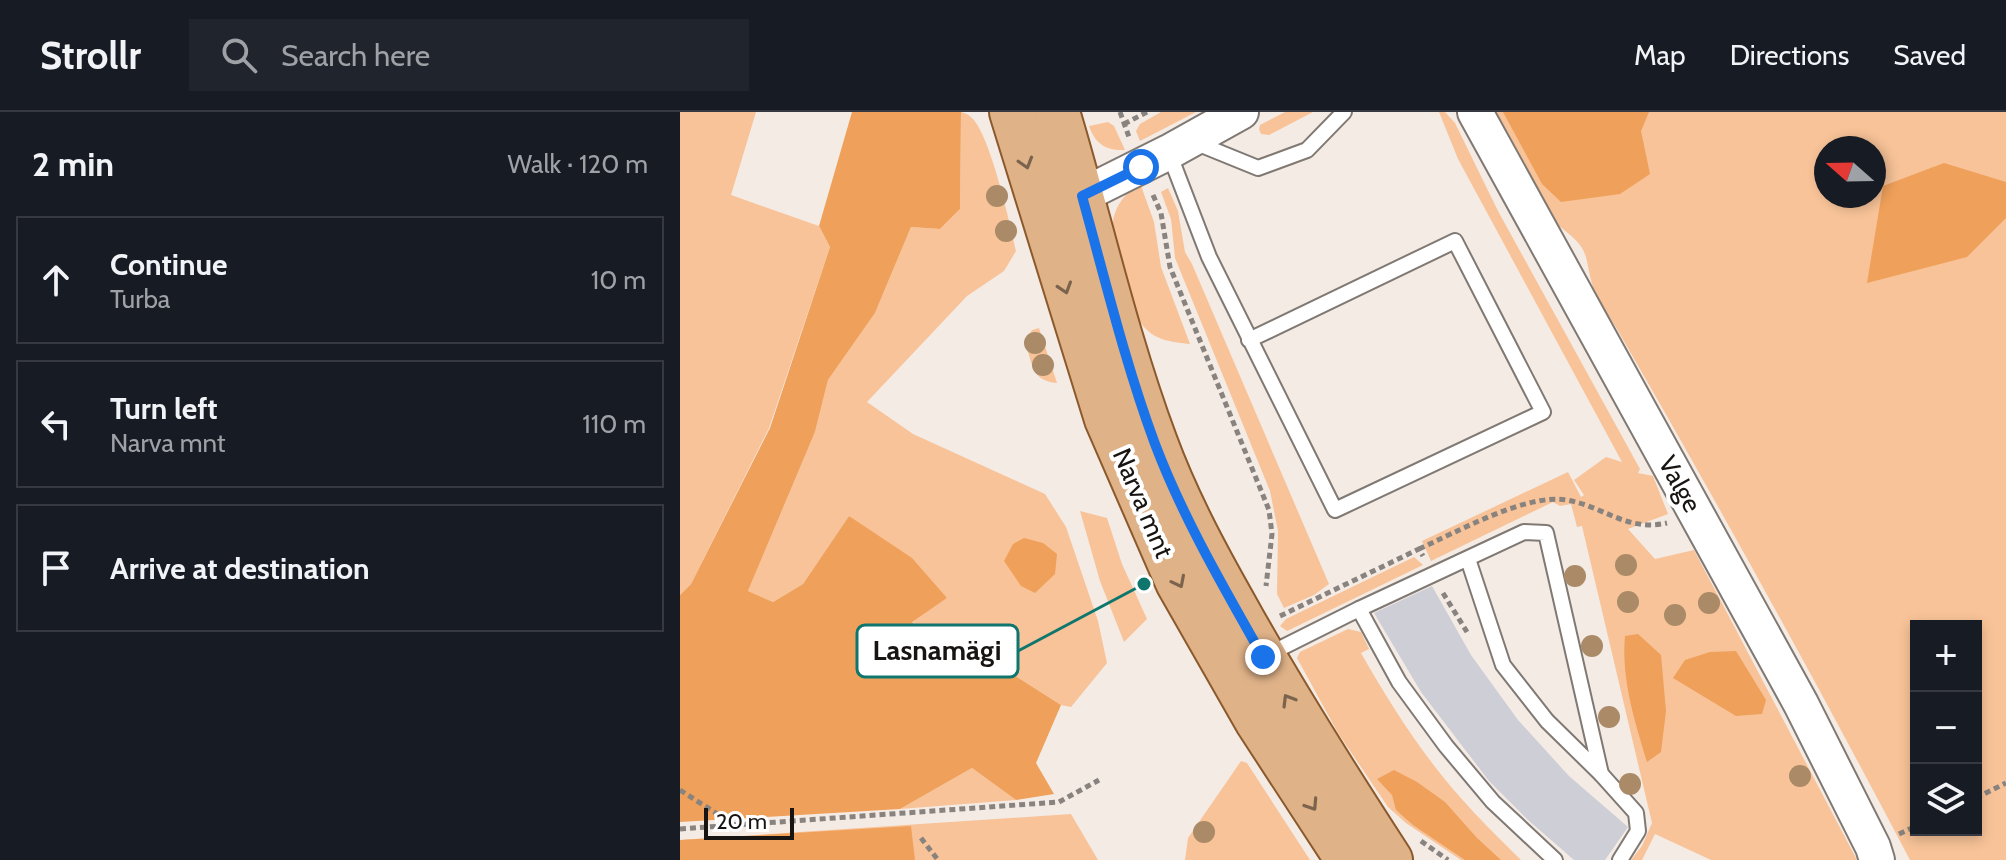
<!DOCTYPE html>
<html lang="en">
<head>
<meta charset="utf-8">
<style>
  body { margin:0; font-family:Cabin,sans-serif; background:#20242c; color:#f1f3f6 }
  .controls { position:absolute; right:24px; bottom:24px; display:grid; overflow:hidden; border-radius:0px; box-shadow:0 4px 12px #0003 }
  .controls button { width:72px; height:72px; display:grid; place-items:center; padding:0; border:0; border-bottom:2px solid #363941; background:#171b24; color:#f1f3f6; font:40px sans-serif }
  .compass { position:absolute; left:1134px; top:24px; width:72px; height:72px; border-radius:50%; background:#171b24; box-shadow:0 4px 12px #0003; rotate:290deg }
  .scale { position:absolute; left:24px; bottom:20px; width:90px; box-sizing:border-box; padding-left:8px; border:4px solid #171412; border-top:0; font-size:22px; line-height:28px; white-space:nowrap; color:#171412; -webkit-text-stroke:6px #fff; paint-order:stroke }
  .stop { position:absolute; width:24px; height:24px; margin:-18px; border:6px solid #1a73e8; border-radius:50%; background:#fff }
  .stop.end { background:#1a73e8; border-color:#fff; box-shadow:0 2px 8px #0008 }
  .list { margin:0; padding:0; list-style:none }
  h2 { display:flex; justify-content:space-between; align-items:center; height:104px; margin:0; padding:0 32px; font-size:34px }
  h2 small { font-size:26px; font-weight:400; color:#9ea1a6 }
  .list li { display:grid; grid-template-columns:52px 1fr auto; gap:24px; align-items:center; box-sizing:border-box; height:128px; margin:0 16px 16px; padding:0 16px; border:2px solid #363941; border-radius:0px }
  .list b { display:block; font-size:30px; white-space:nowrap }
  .list p { margin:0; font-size:26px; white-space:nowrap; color:#9ea1a6 }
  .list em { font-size:26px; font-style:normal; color:#9ea1a6 }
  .icon { flex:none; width:44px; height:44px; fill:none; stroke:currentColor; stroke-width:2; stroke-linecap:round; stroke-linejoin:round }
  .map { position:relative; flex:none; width:1326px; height:748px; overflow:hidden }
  header { display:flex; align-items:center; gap:48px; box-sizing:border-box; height:112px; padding:0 40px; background:#171b24; border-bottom:2px solid #363941 }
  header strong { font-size:38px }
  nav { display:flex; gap:44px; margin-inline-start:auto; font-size:28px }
  .search { width:560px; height:72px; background:#20242c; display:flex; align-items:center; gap:20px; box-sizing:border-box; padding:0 28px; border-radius:0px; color:#9ea1a6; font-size:30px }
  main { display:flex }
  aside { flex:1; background:#171b24 }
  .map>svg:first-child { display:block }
  .green { fill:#f8c398; fill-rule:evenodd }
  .forest { fill:#efa05a }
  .building { fill:#ceced7 }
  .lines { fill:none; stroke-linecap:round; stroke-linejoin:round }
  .service-casing { stroke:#807973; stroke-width:18 }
  .tertiary-casing { stroke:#807973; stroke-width:38 }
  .primary-casing { stroke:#8b592b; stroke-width:48 }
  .path { stroke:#89837f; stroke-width:5; stroke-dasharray:6 4; stroke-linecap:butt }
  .service { stroke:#fff; stroke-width:14 }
  .tertiary { stroke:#fff; stroke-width:34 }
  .primary { stroke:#dfb288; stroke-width:44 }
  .tree { fill:#aa8a67 }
  .oneway { stroke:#7b634d }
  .route { stroke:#1a73e8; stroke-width:10 }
  .labels { text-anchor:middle; stroke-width:8; stroke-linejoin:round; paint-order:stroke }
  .street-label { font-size:26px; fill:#171412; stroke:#fff }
  .leader { fill:none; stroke:#0f766e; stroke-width:3 }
  .callout-dot { fill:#0f766e; stroke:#fff; stroke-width:3 }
  .callout { fill:#fff; stroke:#0f766e; stroke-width:3 }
  .callout-label { font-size:28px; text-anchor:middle; font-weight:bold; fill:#171412 }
</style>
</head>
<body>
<header>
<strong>Strollr</strong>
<div class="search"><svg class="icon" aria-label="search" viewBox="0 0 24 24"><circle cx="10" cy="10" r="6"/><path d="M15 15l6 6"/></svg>Search here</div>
<nav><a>Map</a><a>Directions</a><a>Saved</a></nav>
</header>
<main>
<aside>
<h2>2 min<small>Walk · 120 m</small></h2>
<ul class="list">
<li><svg class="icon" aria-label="ahead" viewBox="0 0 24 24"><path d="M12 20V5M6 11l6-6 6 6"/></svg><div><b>Continue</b><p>Turba</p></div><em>10 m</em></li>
<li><svg class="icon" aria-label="left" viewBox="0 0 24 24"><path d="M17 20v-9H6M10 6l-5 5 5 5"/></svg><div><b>Turn left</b><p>Narva mnt</p></div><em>110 m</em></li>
<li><svg class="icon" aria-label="arrive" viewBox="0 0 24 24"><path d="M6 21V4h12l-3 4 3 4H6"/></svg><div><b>Arrive at destination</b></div></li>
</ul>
</aside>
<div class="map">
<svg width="1326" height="748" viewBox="0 0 1326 748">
  <rect width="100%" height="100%" fill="#f4ebe5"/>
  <g class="green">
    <path d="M 0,0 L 76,0 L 51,83 L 139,114 L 150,135 L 89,316 L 11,472 L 0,483 Z"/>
    <path d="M 281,0 C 285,1 288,2 292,6 C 310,23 330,111 336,139 L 324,159 L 287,184 L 187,290 L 233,322 L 365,382 L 386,415 L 418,509 L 427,551 L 391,595 L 381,593 L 337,565 L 301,529 L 241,518 L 232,509 L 267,486 L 169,404 L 123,472 L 93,490 L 68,479 L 135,320 L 148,268 L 195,201 L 231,115 L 260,117 L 280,97 Z"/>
    <path d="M 481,0 L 516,0 L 460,29 L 456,19 L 460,12 Z"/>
    <path d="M 605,0 L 633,0 L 589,23 L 581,22 L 579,17 L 580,13 Z"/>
    <path d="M 759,0 L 765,0 L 775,11 L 818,99 L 960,357 L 958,361 L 973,364 L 988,402 L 948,417 L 975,447 L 1014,438 L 1177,748 L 1031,748 L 975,722 L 962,748 L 951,748 L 962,734 L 972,711 L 902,414 L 897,415 L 891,392 L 880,394 L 873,390 L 751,449 L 742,429 L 888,360 L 901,385 L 904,383 L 894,368 L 926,345 L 942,350 L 778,47 Z"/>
    <path d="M 814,0 L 1326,0 L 1326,748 L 1230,748 C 1136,569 1038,392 937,217 C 929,204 917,189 913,175 C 903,141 912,139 879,114 ZM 1146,36 L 1194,36 L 1194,84 L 1146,84 ZM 1236,514 L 1296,514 L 1296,718 L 1236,718 Z"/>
    <path d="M 428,10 L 434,14 L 445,38 C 425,39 415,31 409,14 Z"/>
    <path d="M 460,71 L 474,110 L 481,155 L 510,232 C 493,230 477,229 465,216 C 450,201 428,124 434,104 C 438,90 448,79 460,71 Z"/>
    <path d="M 488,76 L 498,99 L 505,140 L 512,152 L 649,472 L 634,483 L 604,496 L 597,482 L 598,419 L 590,379 L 495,146 L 491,107 L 481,80 Z"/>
    <path d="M 359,216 L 377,271 C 351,269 353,252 345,231 L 352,218 Z"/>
    <path d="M 400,399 L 427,406 L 442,452 L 467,507 L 444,530 L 420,469 Z"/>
    <path d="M 734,445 L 743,453 L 607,519 L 600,514 L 606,507 Z"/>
    <path d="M 668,517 L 681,520 L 689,537 L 681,541 C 710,592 741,641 780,685 C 799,707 820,727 841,748 L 781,748 L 726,711 L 708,695 L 658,621 L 617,546 L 620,540 Z"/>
    <path d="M 561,649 L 567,651 L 630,748 L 505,748 L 508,726 Z"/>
    <path d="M 292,656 L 336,688 L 220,697 Z"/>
    <path d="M 391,702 L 418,748 L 0,748 L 0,728 Z"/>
  </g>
  <g class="forest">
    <path d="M 172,0 L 281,0 L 280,97 L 260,117 L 231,115 L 195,201 L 148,268 L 135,320 L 68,479 L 93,490 L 123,472 L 169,404 L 232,446 L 267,486 L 232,510 L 241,518 L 301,529 L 337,565 L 381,593 L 356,651 L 374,682 L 336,688 L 292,656 L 220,697 L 0,710 L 0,483 L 11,472 L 90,316 L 150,135 L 139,114 Z"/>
    <path d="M 823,0 L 969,0 L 961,19 L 970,62 L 940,82 L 881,90 L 862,72 Z"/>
    <path d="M 1264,51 L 1326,70 L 1326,106 L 1287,145 L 1187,171 L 1203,74 Z"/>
    <path d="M 344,426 L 363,431 L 377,442 L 375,462 L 355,481 L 341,474 L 324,449 L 333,432 Z"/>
    <path d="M 958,522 L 981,543 L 986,599 L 981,640 L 967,650 C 955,610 941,567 945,524 Z"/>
    <path d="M 1056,539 L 1086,588 L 1082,602 L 1056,604 L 993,566 L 1005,548 L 1030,540 Z"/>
    <path d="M 714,658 L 737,670 L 765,690 L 797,726 L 821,748 L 785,748 L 733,713 L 716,698 L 712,683 L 697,667 Z"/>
    <path d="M 231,714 L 235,748 L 0,748 L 0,728 Z"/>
  </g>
  <path class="building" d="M 752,474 L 791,543 L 838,608 L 889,664 L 948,715 L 925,748 L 894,748 L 848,708 L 809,669 L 741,580 L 694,501 Z"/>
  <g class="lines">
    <defs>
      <g id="service">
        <path d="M 514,30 L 578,56 L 627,38 L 664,0"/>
        <path d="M 489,41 L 529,145 L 655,398 L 863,300 L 775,129 L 569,228"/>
        <path d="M 679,497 L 844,420 L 866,421 L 921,662 L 867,609 L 823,553 L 788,447"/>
        <path d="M 587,543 L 679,497 L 719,570 L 766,634 L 813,690 L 875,748"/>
        <path d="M 921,662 L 956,701 L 958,719 L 940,748"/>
      </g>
      <g id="tertiary">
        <path d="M 795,0 L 1121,592 L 1193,735 L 1197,748"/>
        <path d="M 381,94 L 489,40 L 561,0"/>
      </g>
      <g id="primary">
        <path d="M 332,0 L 427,307 L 498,470 L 578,610 L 668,748"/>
        <path d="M 377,0 C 410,110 435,224 475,331 C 496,388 525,442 555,495 C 603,582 656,665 710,748"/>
      </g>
    </defs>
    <use href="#service" class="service-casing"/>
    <use href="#tertiary" class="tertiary-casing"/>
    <use href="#primary" class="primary-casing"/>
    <g class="path">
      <path d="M 440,0 L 449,25"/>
      <path d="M 444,12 L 467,0"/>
      <path d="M 473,83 L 481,101 L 490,155 L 589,398 L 592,422 L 586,474"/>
      <path d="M 739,437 C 775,421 846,381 886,388 C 924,394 946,420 987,411"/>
      <path d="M 763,481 L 787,520"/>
      <path d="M 600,504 L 739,437 L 743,444"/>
      <path d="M 0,678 L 56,714"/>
      <path d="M 1296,686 L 1326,671"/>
      <path d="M 0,717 L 379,690 L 419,668"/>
      <path d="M 1219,722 L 1236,714"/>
      <path d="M 241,726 L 258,748"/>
      <path d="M 741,729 L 768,748"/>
    </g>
    <use href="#service" class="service"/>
    <use href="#tertiary" class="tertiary"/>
    <use href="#primary" class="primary"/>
  </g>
  <g class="tree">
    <circle cx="317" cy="84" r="11"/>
    <circle cx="326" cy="119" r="11"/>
    <circle cx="355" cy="231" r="11"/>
    <circle cx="363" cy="253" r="11"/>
    <circle cx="946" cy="453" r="11"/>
    <circle cx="895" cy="464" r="11"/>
    <circle cx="948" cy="490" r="11"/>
    <circle cx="1029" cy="491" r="11"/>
    <circle cx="995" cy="503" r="11"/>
    <circle cx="912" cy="534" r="11"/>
    <circle cx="929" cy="605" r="11"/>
    <circle cx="1120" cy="664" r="11"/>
    <circle cx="950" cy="672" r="11"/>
    <circle cx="524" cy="720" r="11"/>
  </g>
  <defs><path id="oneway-chevron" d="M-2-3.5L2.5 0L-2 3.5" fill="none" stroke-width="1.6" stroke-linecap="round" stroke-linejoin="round" transform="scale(2)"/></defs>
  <g class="oneway">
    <use href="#oneway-chevron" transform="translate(346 51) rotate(73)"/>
    <use href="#oneway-chevron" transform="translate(385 176) rotate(72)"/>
    <use href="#oneway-chevron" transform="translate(499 470) rotate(63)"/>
    <use href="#oneway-chevron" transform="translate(608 588) rotate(-121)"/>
    <use href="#oneway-chevron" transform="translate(632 693) rotate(57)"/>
  </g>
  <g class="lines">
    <path class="route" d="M 461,55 L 402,84 C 425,167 445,251 475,332 C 503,406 544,476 583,545"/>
  </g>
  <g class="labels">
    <g class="street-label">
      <text transform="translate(1000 372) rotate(61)" y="9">Valge</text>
      <text transform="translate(463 391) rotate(67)" y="9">Narva mnt</text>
    </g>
  </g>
  <path class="leader" d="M464 472L338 539"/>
  <circle class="callout-dot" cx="464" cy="472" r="8"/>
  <rect class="callout" x="177" y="513" width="161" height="52" rx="8"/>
  <g class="callout-label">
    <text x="257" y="548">Lasnamägi</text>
  </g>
</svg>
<div class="controls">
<button>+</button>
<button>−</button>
<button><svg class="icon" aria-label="layers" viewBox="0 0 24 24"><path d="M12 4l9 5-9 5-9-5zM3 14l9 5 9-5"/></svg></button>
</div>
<svg class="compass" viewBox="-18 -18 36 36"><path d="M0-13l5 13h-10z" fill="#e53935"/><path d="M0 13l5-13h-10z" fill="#9ea1a6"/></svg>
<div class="scale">20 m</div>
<div class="stop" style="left:461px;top:55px"></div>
<div class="stop end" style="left:583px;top:545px"></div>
</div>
</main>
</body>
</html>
